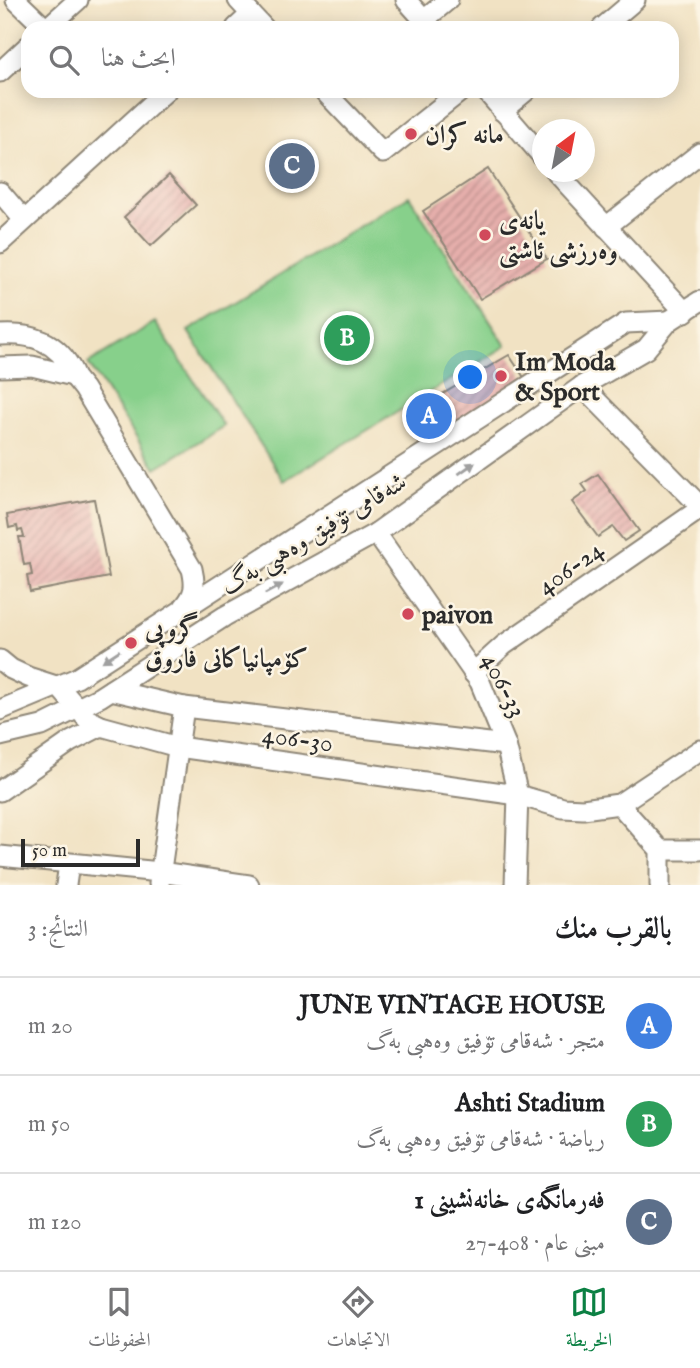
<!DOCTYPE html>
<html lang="ar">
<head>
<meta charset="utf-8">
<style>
  body { margin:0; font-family:"IM FELL English",Amiri,serif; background:#f6f6f6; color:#202124; direction:rtl }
  .compass { position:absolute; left:532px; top:119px; width:63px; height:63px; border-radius:50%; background:#fff; box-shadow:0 4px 18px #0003; rotate:32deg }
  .scale { position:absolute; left:21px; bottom:18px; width:119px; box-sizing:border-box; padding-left:7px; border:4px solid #2b2b2b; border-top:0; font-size:19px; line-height:24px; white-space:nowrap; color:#2b2b2b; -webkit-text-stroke:5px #fcf5e5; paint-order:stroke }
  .you { position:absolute; left:471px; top:378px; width:24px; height:24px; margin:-18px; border:5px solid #fff; border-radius:50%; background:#1a73e8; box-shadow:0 0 0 10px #1a73e833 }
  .badge { display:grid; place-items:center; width:46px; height:46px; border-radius:50%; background:#0b8043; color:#fff; font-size:23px; font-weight:700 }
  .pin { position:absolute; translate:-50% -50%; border:4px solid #fff; box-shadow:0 2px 7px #0006 }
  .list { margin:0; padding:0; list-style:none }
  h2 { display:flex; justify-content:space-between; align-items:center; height:91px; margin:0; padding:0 28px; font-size:30px }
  h2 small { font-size:23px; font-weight:400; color:#757577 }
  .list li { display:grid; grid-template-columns:46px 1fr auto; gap:21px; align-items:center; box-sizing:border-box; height:98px; padding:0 28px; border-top:2px solid #e0e0e0 }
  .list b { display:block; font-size:26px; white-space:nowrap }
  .list p { margin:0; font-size:23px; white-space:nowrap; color:#757577 }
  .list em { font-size:23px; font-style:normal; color:#757577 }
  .icon { flex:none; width:38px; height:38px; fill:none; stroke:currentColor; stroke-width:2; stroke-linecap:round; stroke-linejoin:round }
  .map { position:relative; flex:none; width:700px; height:885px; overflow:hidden; direction:ltr }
  .search { position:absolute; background:#fff; box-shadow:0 4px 18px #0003; left:21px; right:21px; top:21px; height:77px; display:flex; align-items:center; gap:18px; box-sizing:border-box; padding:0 24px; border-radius:21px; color:#757577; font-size:26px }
  .sheet { height:385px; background:#fff }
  nav { display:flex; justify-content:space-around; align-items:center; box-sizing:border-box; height:98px; border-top:2px solid #e0e0e0; background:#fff; font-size:19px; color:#757577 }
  nav a { display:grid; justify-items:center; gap:4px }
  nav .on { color:#0b8043 }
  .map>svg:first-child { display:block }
  .grass { fill:#87d08b; stroke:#597e5b; stroke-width:2 }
  .building { fill:url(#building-hatch) }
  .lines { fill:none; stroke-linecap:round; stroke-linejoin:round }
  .minor-casing { stroke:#8e8677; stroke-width:23 }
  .minor { stroke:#fff; stroke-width:19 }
  .oneway { fill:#a0a0a0 }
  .poi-dot { fill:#d1495b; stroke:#fcf5e5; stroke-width:2.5 }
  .labels { text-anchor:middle; stroke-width:5; stroke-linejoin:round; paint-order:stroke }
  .poi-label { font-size:26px; font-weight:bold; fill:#2b2b2b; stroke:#fcf5e5; text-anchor:start }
  .street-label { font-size:26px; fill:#2b2b2b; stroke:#fcf5e5 }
</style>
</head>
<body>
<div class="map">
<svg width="700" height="885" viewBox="0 0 700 885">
  <defs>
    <pattern id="building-hatch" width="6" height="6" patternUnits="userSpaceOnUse" patternTransform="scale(1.75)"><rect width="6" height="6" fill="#e6afac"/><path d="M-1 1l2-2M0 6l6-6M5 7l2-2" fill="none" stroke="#bb8f8c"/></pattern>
  </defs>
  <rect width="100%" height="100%" fill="#fcf5e5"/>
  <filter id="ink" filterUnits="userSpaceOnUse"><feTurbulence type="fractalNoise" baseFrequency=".0143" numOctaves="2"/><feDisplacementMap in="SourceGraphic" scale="14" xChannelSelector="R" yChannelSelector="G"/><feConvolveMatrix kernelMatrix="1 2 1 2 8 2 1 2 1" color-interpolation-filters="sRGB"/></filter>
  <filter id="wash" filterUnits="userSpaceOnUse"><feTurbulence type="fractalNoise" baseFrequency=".00686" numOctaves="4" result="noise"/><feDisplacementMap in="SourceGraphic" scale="28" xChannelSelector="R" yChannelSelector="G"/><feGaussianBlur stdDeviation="1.57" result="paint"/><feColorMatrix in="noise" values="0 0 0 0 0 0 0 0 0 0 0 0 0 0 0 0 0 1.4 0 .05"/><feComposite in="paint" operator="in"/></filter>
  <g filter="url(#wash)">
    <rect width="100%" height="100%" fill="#f1e2c3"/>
    <g class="grass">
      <path d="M 409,196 L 506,346 L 284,481 L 188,331 Z"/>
      <path d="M 155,322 L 224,426 L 156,468 L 88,363 Z"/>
    </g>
    <g id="blocks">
      <g class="building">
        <path d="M 488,169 L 547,259 L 480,299 L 423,211 Z"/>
        <path d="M 169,175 L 196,205 L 151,246 L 124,217 Z"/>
        <path d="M 509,355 L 525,379 L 456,422 L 419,442 L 404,413 L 439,396 Z"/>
        <path d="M 598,474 L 639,531 L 624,541 L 613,527 L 598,537 L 572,502 L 587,491 L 582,484 Z"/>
        <path d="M 94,499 L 109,577 L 30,592 L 27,576 L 32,575 L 30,564 L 24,565 L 19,537 L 24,537 L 22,530 L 18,531 L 17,526 L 9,528 L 7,515 Z"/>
      </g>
    </g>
  </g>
  <g filter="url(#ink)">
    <use href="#blocks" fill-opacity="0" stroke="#8e8677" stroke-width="2"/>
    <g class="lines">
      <defs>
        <g id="minor">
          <path d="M 16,0 L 45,28"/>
          <path d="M 238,0 L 264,28"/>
          <path d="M 406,0 L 431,28"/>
          <path d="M 424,20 L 448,0"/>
          <path d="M 47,28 L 78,0"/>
          <path d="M 236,28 L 251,14"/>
          <path d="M 602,28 L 635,0"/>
          <path d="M 0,72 L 28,46"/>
          <path d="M 324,91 L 383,153 L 461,91"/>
          <path d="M 486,91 L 542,156"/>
          <path d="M 502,111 L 526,91"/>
          <path d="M 556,172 L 685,312"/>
          <path d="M 0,192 L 24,220"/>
          <path d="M 606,227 L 700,153"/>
          <path d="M 0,243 L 166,91"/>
          <path d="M 0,335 C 33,333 57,341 73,372 L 69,375 L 32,366 L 0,367"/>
          <path d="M 72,374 L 84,389 L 192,569 C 196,586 195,594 184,607"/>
          <path d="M 582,386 L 700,506"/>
          <path d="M 376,533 L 480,682 L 506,745 L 518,795 L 515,885"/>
          <path d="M 0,660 L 11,669 L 28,677 L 59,687 L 87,719 L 101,726 L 178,747 L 518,795 L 563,808 L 583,809 L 619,804 L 700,750"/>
          <path d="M 473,673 L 504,645 L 700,509"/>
          <path d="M 111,690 L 184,707 L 506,745"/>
          <path d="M 0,710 L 77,678 L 626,323 L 669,321"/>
          <path d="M 0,736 L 42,726 L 100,697 L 225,616 L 376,533 L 582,386 L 646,349 L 669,321 L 700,301"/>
          <path d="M 0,791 L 70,742 L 101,726"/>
          <path d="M 619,804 L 660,850 L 660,885"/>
          <path d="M 660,850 L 700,850"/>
          <path d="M 0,856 L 160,872 L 249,885"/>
          <path d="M 159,884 L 184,707"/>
          <path d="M 66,885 L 69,864"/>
        </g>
      </defs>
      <use href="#minor" class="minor-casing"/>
      <use href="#minor" class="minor"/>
    </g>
    <defs><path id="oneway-solid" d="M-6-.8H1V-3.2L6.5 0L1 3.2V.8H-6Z" transform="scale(1.75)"/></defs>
    <g class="oneway">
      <use href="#oneway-solid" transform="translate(467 468) rotate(-35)"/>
      <use href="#oneway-solid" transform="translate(274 589) rotate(-29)"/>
      <use href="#oneway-solid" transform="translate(111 656) rotate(147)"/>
    </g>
  </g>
  <g class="poi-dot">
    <circle cx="411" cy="134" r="7"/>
    <circle cx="485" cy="235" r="7"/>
    <circle cx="501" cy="376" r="7"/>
    <circle cx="408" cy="614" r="7"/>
    <circle cx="131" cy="643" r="7"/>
  </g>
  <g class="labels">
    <g class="poi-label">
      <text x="425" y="143">مانه كران</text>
      <text x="499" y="229">یانەی<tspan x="499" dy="30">وەرزشی ئاشتی</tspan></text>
      <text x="515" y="370">Im Moda<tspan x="515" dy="30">&amp; Sport</tspan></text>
      <text x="422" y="623">paivon</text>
      <text x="145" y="637">گروپی<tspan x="145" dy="30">کۆمپانیاکانی فاروق</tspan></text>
    </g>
    <g class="street-label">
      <text transform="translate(313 533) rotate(-31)" y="9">شەقامی تۆفیق وەهبی بەگ</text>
      <text transform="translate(570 567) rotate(-35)" y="9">406-24</text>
      <text transform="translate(505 685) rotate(63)" y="9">406-33</text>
      <text transform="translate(298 738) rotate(8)" y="9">406-30</text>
    </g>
  </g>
</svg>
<svg class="compass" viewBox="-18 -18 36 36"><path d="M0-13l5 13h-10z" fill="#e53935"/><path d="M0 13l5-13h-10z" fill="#757577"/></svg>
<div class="scale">50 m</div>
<div class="you"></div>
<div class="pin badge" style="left:429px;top:416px;background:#3f7fe0">A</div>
<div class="pin badge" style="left:347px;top:338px;background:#2e9e5b">B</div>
<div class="pin badge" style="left:292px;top:166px;background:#5c6f8a">C</div>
<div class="search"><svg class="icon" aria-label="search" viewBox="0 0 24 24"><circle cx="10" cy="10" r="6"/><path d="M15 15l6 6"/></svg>ابحث هنا</div>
</div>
<section class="sheet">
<h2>بالقرب منك<small>النتائج: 3</small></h2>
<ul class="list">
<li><span class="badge" style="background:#3f7fe0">A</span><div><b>JUNE VINTAGE HOUSE</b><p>متجر · شەقامی تۆفیق وەهبی بەگ</p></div><em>20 m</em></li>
<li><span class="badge" style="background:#2e9e5b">B</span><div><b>Ashti Stadium</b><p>رياضة · شەقامی تۆفیق وەهبی بەگ</p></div><em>50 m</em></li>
<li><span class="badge" style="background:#5c6f8a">C</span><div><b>فەرمانگەی خانەنشینی 1</b><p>مبنى عام · 408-27</p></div><em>120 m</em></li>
</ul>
</section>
<nav>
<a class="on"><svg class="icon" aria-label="map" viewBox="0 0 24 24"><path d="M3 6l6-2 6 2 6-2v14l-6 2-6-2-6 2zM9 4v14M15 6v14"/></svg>الخريطة</a>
<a><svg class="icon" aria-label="directions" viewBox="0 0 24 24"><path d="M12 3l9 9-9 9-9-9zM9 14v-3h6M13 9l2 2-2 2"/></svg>الاتجاهات</a>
<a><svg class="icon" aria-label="saved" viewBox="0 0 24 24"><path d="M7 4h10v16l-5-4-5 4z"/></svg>المحفوظات</a>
</nav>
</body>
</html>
